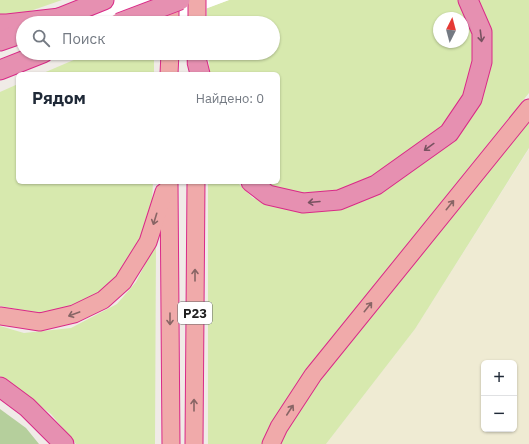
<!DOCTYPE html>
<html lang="ru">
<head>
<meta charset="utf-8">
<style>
  body { margin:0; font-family:"IBM Plex Sans",sans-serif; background:#f6f6f7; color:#1f2937 }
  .controls { position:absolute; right:12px; bottom:12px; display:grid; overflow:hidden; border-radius:6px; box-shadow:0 1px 3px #0004 }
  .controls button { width:36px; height:36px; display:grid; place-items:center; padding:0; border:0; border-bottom:1px solid #e0e1e3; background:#fff; color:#1f2937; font:20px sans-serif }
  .compass { position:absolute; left:433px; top:12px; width:36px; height:36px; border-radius:50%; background:#fff; box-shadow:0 1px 3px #0004; rotate:6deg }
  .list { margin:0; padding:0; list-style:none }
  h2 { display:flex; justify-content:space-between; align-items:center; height:52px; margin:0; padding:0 16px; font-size:17px }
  h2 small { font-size:13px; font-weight:400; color:#747a83 }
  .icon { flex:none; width:22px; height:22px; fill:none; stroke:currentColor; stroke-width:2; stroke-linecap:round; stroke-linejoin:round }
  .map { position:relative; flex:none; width:529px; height:444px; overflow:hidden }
  .search { position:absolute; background:#fff; box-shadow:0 1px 3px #0004; left:16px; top:16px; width:264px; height:44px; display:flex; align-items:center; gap:10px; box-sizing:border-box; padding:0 14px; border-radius:22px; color:#747a83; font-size:15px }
  .panel { position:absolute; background:#fff; box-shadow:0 1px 3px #0004; left:16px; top:72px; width:264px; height:112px; border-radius:6px }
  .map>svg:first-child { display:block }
  .farmland { fill:#efebd3; fill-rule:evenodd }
  .grass { fill:#d7e9ae; fill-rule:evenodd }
  .forest { fill:#b5cf9c }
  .pier { fill:#fff }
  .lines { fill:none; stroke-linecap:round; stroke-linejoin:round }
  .trunk-casing { stroke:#d92a88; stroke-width:19 }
  .motorway-casing { stroke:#d92a88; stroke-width:21 }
  .trunk { stroke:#f0aaaa; stroke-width:17 }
  .motorway { stroke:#e690b1; stroke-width:19 }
  .motorway-bridge-casing { stroke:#d92a88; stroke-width:21; stroke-linecap:butt }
  .motorway-bridge { stroke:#e690b1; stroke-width:19 }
  .oneway { stroke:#795261 }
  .oneway2 { stroke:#886565 }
  .labels { text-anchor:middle; stroke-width:3; stroke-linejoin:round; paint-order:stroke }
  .shield { fill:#fff; stroke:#636363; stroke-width:1 }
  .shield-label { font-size:13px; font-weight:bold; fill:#202020 }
</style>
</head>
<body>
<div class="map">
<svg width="529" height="444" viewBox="0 0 529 444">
  <rect width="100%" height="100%" fill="#f0ebe7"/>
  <path class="farmland" d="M 529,149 L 529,444 L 326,444 L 415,329 ZM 484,363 L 514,363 L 514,429 L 484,429 Z"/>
  <g class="grass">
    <path d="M 0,0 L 62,0 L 16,16 L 0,16 Z"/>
    <path d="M 229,0 L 460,0 L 475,37 L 475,68 L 465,99 L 449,124 L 355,188 L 311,197 L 275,190 L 262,182 L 278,182 L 278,74 L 210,74 L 208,53 L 273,53 L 273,23 L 207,23 L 207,8 ZM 439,18 L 463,18 L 463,42 L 439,42 Z"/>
    <path d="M 478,0 L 529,0 L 529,93 L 322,350 L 271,426 L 262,444 L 208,444 L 208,182 L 237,182 L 253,198 L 288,209 L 330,209 L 465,126 L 489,41 L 482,6 Z"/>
    <path d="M 90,53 L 154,53 L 154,74 L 41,74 Z"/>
    <path d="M 18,84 L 18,182 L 153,182 L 152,202 L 143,236 L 121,274 L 88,301 L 46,314 L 0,306 L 0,92 Z"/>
    <path d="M 529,122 L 529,148 L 415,329 L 326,444 L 277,444 L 330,365 Z"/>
    <path d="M 156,243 L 155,444 L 76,444 L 51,414 L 0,376 L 0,326 L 24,333 L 71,328 L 117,304 L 136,282 Z"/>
  </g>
  <path class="forest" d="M 0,409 L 26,428 L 39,444 L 0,444 Z"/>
  <path class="pier" d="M 88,0 L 229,0 L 168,23 L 97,23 Z"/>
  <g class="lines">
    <defs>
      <g id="trunk">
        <path d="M 170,23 L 170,0"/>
        <path d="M 197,23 L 197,0"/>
        <path d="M 169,74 L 170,53"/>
        <path d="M 169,182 L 171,444"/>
        <path d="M 0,316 L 40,322 L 74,314 L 103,300 L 123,282 L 148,242 L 164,192"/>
        <path d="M 194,444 L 196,182"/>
        <path d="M 271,444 L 279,427 L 313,375 L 529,108"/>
      </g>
      <g id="motorway">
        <path d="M 49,22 L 104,0"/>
        <path d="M 0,24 L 7,24 L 60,18"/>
        <path d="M 0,41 L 23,33"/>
        <path d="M 197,62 L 200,74"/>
        <path d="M 0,70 L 43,53"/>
        <path d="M 251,182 L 268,195 L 303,203 L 339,200 L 376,185 L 449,133 L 472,99 L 482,62 L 482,32 L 468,0"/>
        <path d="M 0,387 L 27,407 L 64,444"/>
      </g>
    </defs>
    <use href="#trunk" class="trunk-casing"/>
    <use href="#motorway" class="motorway-casing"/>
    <use href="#trunk" class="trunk"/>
    <use href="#motorway" class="motorway"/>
    <defs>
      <path id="motorway-bridge" d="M 119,23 L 180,0"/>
    </defs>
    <use href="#motorway-bridge" class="motorway-bridge-casing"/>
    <use href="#motorway-bridge" class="motorway-bridge"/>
  </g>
  <defs><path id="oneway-shaft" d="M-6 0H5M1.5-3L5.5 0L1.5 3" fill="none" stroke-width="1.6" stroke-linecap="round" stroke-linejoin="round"/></defs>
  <g class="oneway">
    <use href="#oneway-shaft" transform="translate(481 36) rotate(83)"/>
    <use href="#oneway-shaft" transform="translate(429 147) rotate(144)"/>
    <use href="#oneway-shaft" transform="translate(314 202) rotate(175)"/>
  </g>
  <g class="oneway2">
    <use href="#oneway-shaft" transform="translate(450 205) rotate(-51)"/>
    <use href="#oneway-shaft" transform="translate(155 219) rotate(107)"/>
    <use href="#oneway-shaft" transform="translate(195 275) rotate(-90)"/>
    <use href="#oneway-shaft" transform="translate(368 307) rotate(-51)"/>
    <use href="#oneway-shaft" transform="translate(74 314) rotate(160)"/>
    <use href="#oneway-shaft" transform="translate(170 319) rotate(90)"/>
    <use href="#oneway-shaft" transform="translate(194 405) rotate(-90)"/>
    <use href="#oneway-shaft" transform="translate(290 410) rotate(-57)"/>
  </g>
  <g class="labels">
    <rect class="shield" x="178" y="302" width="34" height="22" rx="3"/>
    <g class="shield-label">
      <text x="195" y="318">Р23</text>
    </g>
  </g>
</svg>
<div class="controls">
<button>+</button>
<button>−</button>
</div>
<svg class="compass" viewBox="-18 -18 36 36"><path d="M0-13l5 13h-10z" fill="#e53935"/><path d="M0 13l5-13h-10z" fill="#747a83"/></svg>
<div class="search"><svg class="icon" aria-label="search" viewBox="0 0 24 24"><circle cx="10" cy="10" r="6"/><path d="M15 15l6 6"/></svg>Поиск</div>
<section class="panel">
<h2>Рядом<small>Найдено: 0</small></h2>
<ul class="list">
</ul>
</section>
</div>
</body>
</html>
